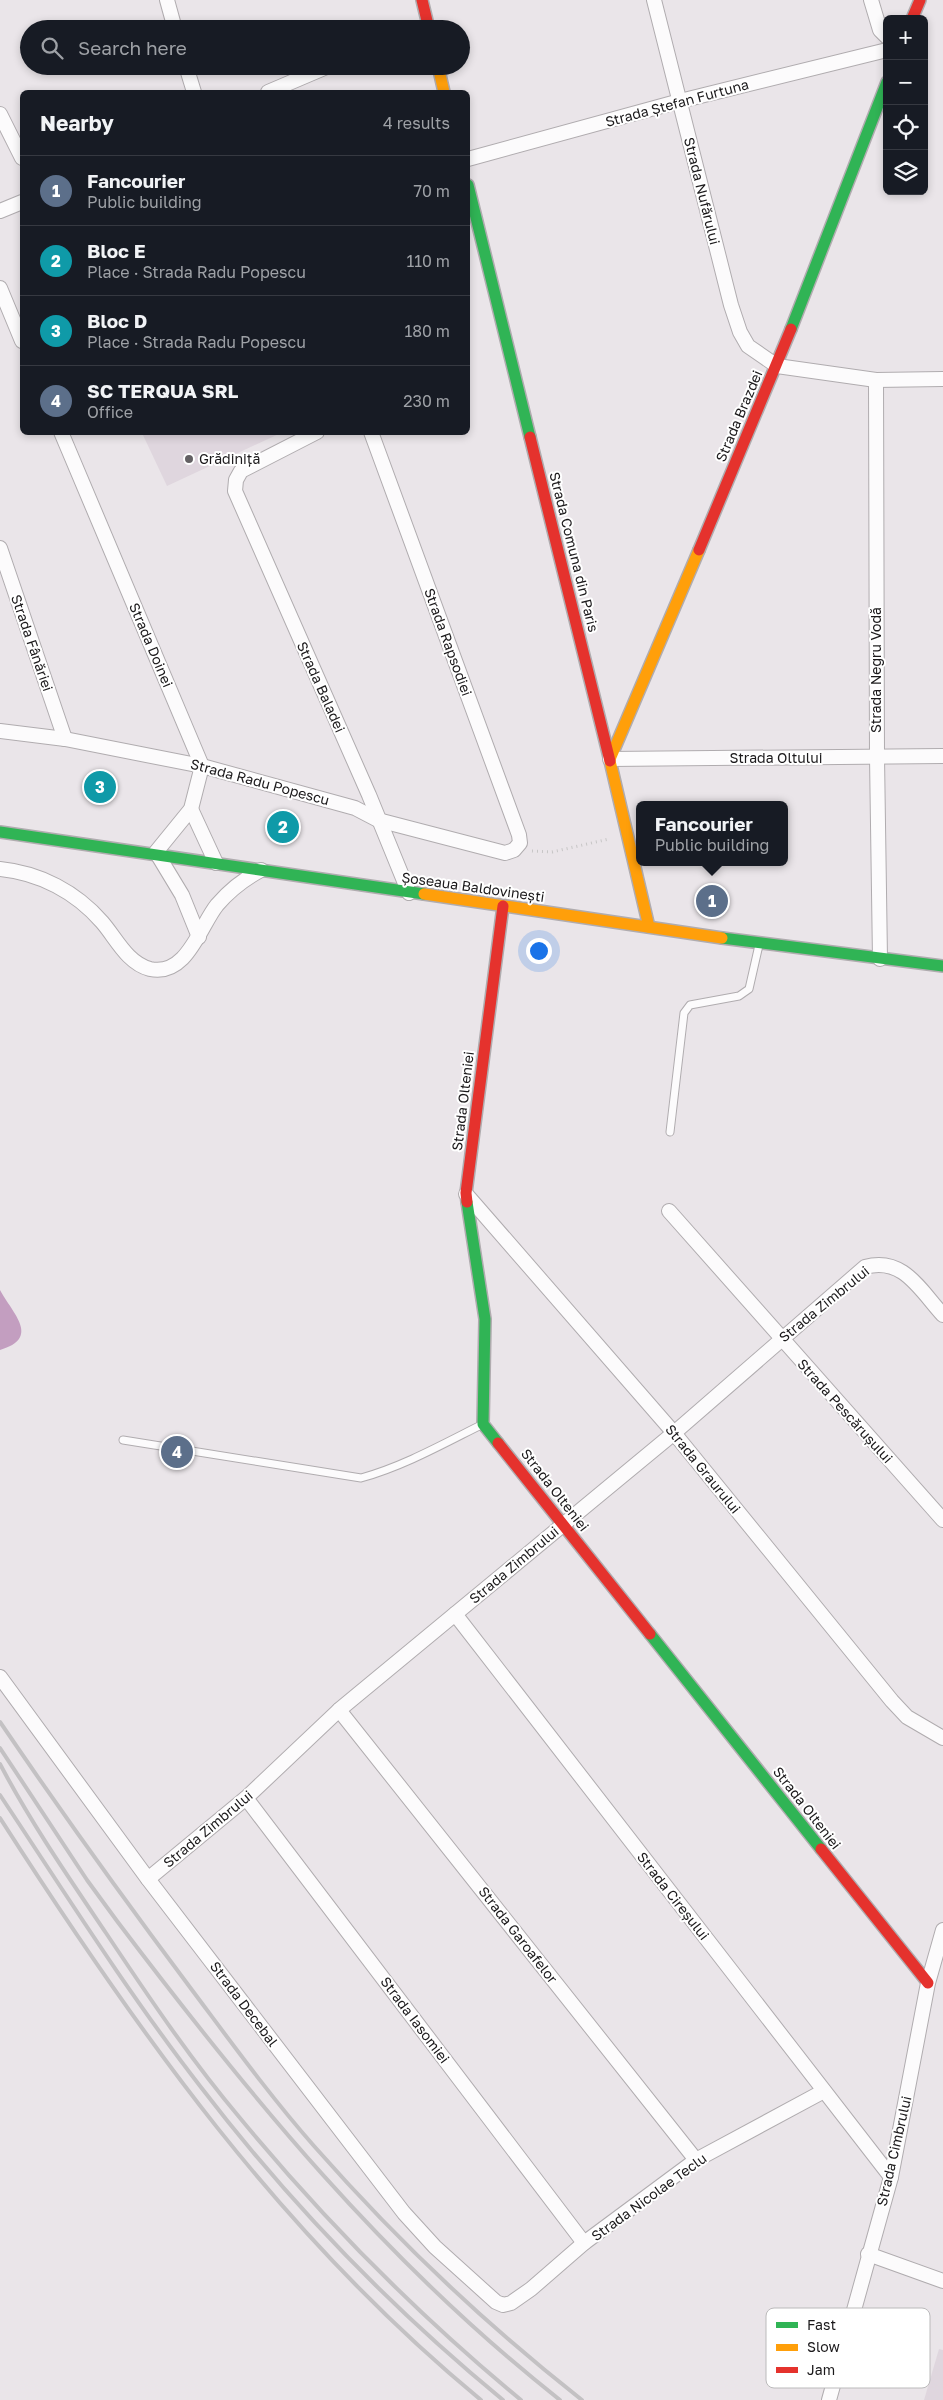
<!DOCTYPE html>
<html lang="en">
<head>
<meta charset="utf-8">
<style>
  body { margin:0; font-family:"Golos Text",sans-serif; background:#242831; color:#f1f3f6 }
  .controls { position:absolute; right:15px; top:15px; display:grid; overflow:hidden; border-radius:8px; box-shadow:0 2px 8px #0003 }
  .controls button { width:45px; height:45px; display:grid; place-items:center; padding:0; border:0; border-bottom:1px solid #363941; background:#171b24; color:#f1f3f6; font:25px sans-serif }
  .you { position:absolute; left:538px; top:950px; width:18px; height:18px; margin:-12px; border:4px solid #fff; border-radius:50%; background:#1a73e8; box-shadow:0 0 0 8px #1a73e833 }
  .badge { display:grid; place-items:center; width:32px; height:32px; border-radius:50%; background:#b1b1b4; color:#fff; font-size:16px; font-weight:700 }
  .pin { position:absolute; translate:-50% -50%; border:2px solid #fff; box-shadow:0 1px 5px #0006 }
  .popup { position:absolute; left:636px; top:801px; width:152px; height:65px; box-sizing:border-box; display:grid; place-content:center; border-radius:8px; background:#171b24; filter:drop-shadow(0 1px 4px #0005); font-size:16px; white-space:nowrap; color:#9ea1a6 }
  .popup b { font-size:19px; color:#f1f3f6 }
  .popup::after { content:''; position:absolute; left:50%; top:100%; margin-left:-10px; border:10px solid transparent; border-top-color:#171b24 }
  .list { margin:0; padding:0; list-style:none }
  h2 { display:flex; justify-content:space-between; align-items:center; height:65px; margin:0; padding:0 20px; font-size:21px }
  h2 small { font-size:16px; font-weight:400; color:#9ea1a6 }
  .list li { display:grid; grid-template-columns:32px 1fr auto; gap:15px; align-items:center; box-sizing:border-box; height:70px; padding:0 20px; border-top:1px solid #363941 }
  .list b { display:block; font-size:19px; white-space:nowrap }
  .list p { margin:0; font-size:16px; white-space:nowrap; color:#9ea1a6 }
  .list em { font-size:16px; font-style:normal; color:#9ea1a6 }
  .icon { flex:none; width:28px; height:28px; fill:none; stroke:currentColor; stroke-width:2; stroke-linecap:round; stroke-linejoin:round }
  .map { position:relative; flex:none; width:943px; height:2400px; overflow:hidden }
  .search { position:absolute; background:#171b24; box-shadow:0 2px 8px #0003; left:20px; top:20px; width:450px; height:55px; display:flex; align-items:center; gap:12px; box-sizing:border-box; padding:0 18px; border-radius:28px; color:#9ea1a6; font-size:19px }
  .panel { position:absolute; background:#171b24; box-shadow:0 2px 8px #0003; left:20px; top:90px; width:450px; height:345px; border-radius:8px }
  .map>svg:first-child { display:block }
  .built { fill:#dfd6de }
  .water { fill:#c39ec0 }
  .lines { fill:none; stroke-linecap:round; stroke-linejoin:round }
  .lane-casing { stroke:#b0acaf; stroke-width:9 }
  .street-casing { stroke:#b0acaf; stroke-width:16 }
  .fast-casing { stroke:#b0acaf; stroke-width:14 }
  .slow-casing { stroke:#b0acaf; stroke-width:14 }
  .jam-casing { stroke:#b0acaf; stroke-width:14 }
  .path { stroke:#c7c6c6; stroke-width:3; stroke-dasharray:1 4; stroke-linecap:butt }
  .lane { stroke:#fcfbfc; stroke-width:7 }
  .street { stroke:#fcfbfc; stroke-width:14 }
  .fast { stroke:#30b455; stroke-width:11 }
  .slow { stroke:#ff9f0a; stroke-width:11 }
  .jam { stroke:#e5322d; stroke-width:11 }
  .rail { stroke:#c3c1c3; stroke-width:4 }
  .poi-dot { fill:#636063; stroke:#fff; stroke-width:2 }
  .labels { text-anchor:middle; stroke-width:4; stroke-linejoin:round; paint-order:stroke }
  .street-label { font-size:14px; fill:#1b191b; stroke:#fff }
  .poi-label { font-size:14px; fill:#1b191b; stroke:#fff; text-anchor:start }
  .key { fill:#fff; stroke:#bbbabb; stroke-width:1 }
  .key-label { font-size:14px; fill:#1b191b }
</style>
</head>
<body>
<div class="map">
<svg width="943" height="2400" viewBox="0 0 943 2400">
  <rect width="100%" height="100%" fill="#eae5e9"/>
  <g class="built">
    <path d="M 142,433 L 281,433 L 167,486 Z"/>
    <path d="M 939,2349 L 943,2350 L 943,2400 L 924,2400 Z"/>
  </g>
  <path class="water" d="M 0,1290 C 13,1314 41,1338 0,1350 Z"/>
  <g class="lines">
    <defs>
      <g id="lane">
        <path d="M 670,1132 L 684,1013 L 690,1005 L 739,996 L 749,989 L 759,945"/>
        <path d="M 123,1440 L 361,1478 C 404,1466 443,1444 483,1424"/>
      </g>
      <g id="street">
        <path d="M 167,0 L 175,29"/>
        <path d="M 654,0 L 731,305 L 740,332 L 748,346 L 777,366 L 876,380 L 943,379"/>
        <path d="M 871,0 L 880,30 L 887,37"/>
        <path d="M 186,66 L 194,92"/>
        <path d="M 268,92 L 329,66"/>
        <path d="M 0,114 L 22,158"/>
        <path d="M 468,159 L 680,101 L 887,50"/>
        <path d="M 0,211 L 22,202"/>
        <path d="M 0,288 L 22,341"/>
        <path d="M 876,380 L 877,757 L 880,959"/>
        <path d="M 61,432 L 202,766 L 191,809 L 156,852 L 182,895 L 199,937"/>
        <path d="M 317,432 L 241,471 L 236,480 L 235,491 L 369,795 L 409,893"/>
        <path d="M 0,548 L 65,739"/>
        <path d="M 0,731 L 65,739 L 202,766 L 355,808 L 378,820 L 505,853 L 514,850 L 520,843 L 519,835 L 371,432"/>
        <path d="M 610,759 L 943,756"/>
        <path d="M 191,809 L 216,863"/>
        <path d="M 0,869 C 40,873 76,892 102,922 C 116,938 127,963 150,969 C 187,977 200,926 217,905 C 229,891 244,879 261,870"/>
        <path d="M 466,1194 L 674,1433 L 892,1701 L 907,1717 L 943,1738"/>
        <path d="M 669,1211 L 943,1520"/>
        <path d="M 455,1614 L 891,2177"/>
        <path d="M 0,1677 L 148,1879 L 404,2213 L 435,2247 L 496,2302 L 503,2305 L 511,2303 L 531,2289 L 584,2243 L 696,2160 L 824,2091"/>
        <path d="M 339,1710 L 696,2160"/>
        <path d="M 246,1798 L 584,2243"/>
        <path d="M 148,1879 L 246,1798 L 339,1710 L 674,1433 L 865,1267 C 903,1256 920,1290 943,1315"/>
        <path d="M 868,2254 L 943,2281"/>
        <path d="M 829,2400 L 891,2177 L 928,1983 L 943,1930"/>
      </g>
      <g id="fast">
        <path d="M 468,185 L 530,437"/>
        <path d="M 791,329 L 887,82"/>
        <path d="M 0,832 L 424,894"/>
        <path d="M 722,938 L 943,966"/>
        <path d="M 467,1202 L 485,1319 L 483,1424 L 498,1443"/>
        <path d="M 650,1634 L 821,1849"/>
      </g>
      <g id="slow">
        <path d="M 438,66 L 444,92"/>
        <path d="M 610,759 L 699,550"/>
        <path d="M 610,761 L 649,927"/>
        <path d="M 424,894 L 722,938"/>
      </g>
      <g id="jam">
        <path d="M 422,0 L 429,29"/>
        <path d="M 912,19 L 920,0"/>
        <path d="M 530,437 L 610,761"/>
        <path d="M 699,550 L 791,329"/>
        <path d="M 467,1202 L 466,1193 L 503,906"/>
        <path d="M 498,1443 L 650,1634"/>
        <path d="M 821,1849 L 928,1983"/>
      </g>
    </defs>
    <use href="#lane" class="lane-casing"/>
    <use href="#street" class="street-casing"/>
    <use href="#fast" class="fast-casing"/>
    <use href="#slow" class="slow-casing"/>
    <use href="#jam" class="jam-casing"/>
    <path class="path" d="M 532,851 L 552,852 L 609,839"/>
    <use href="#lane" class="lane"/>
    <use href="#street" class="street"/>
    <use href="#fast" class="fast"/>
    <use href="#slow" class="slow"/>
    <use href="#jam" class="jam"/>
    <g class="rail">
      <path d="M 0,1722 C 62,1813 126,1902 192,1990 C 231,2042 270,2096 314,2146 C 395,2238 485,2324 582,2400"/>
      <path d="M 0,1748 L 87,1880 L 117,1921 C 250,2097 386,2263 560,2400"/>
      <path d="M 0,1764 C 31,1823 69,1878 106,1933 C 148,1996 191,2060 240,2118 C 325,2221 418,2315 521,2400"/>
      <path d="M 0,1795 C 65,1893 128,1993 200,2086 C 288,2201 391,2308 503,2400"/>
      <path d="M 0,1818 C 138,2033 282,2236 481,2400"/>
    </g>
  </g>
  <circle class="poi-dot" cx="189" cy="459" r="5"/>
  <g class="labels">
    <g class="street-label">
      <text transform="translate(677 103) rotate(-15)" y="5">Strada Ștefan Furtuna</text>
      <text transform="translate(702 191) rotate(76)" y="5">Strada Nufărului</text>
      <text transform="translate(739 416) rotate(-67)" y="5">Strada Brazdei</text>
      <text transform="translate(574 552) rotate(76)" y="5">Strada Comuna din Paris</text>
      <text transform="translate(448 642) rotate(70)" y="5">Strada Rapsodiei</text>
      <text transform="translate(32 643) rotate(71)" y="5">Strada Fânăriei</text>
      <text transform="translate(151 645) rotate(67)" y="5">Strada Doinei</text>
      <text transform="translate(876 670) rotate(-90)" y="5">Strada Negru Vodă</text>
      <text transform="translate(321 687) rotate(66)" y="5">Strada Baladei</text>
      <text x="776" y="763">Strada Oltului</text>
      <text transform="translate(260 782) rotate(15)" y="5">Strada Radu Popescu</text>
      <text transform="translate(473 887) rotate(8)" y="5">Șoseaua Baldovinești</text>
      <text transform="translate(463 1101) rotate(-83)" y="5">Strada Olteniei</text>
      <text transform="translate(824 1304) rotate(-39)" y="5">Strada Zimbrului</text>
      <text transform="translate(845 1411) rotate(48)" y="5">Strada Pescărușului</text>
      <text transform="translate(703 1469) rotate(51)" y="5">Strada Graurului</text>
      <text transform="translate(555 1490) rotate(52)" y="5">Strada Olteniei</text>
      <text transform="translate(514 1565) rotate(-40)" y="5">Strada Zimbrului</text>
      <text transform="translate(807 1808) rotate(52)" y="5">Strada Olteniei</text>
      <text transform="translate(208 1829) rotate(-40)" y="5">Strada Zimbrului</text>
      <text transform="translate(673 1896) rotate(52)" y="5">Strada Cireșului</text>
      <text transform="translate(518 1935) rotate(52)" y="5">Strada Garoafelor</text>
      <text transform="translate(244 2004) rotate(53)" y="5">Strada Decebal</text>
      <text transform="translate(415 2020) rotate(53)" y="5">Strada Iasomiei</text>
      <text transform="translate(894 2151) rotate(-77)" y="5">Strada Cimbrului</text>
      <text transform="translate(649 2197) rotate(-36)" y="5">Strada Nicolae Teclu</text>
    </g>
    <g class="poi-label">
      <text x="199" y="464">Grădiniță</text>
    </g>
  </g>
  <rect x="766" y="2308" width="164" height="80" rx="8" class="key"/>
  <rect x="776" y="2322" width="22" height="6" fill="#30b455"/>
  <rect x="776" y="2344" width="22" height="7" fill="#ff9f0a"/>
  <rect x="776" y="2367" width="22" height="6" fill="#e5322d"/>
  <g class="key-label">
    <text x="807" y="2330">Fast</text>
    <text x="807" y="2352">Slow</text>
    <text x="807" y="2375">Jam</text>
  </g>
</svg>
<div class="controls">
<button>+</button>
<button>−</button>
<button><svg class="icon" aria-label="locate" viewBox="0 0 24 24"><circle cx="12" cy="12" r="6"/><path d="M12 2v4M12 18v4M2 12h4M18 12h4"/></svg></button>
<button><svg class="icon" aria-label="layers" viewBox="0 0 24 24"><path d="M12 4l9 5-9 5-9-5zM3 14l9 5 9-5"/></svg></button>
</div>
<div class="you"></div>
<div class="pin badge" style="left:712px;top:901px;background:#5c6f8a">1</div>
<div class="popup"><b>Fancourier</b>Public building</div>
<div class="pin badge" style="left:283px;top:827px;background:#0f9aa8">2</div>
<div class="pin badge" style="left:100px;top:787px;background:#0f9aa8">3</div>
<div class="pin badge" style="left:177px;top:1452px;background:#5c6f8a">4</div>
<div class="search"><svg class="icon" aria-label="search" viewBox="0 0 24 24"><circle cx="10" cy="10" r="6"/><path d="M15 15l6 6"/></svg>Search here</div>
<section class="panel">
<h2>Nearby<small>4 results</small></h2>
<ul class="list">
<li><span class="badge" style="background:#5c6f8a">1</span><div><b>Fancourier</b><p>Public building</p></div><em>70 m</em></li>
<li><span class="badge" style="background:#0f9aa8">2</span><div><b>Bloc E</b><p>Place · Strada Radu Popescu</p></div><em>110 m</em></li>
<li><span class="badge" style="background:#0f9aa8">3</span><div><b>Bloc D</b><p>Place · Strada Radu Popescu</p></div><em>180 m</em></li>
<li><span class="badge" style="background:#5c6f8a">4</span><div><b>SC TERQUA SRL</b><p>Office</p></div><em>230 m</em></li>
</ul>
</section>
</div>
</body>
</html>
